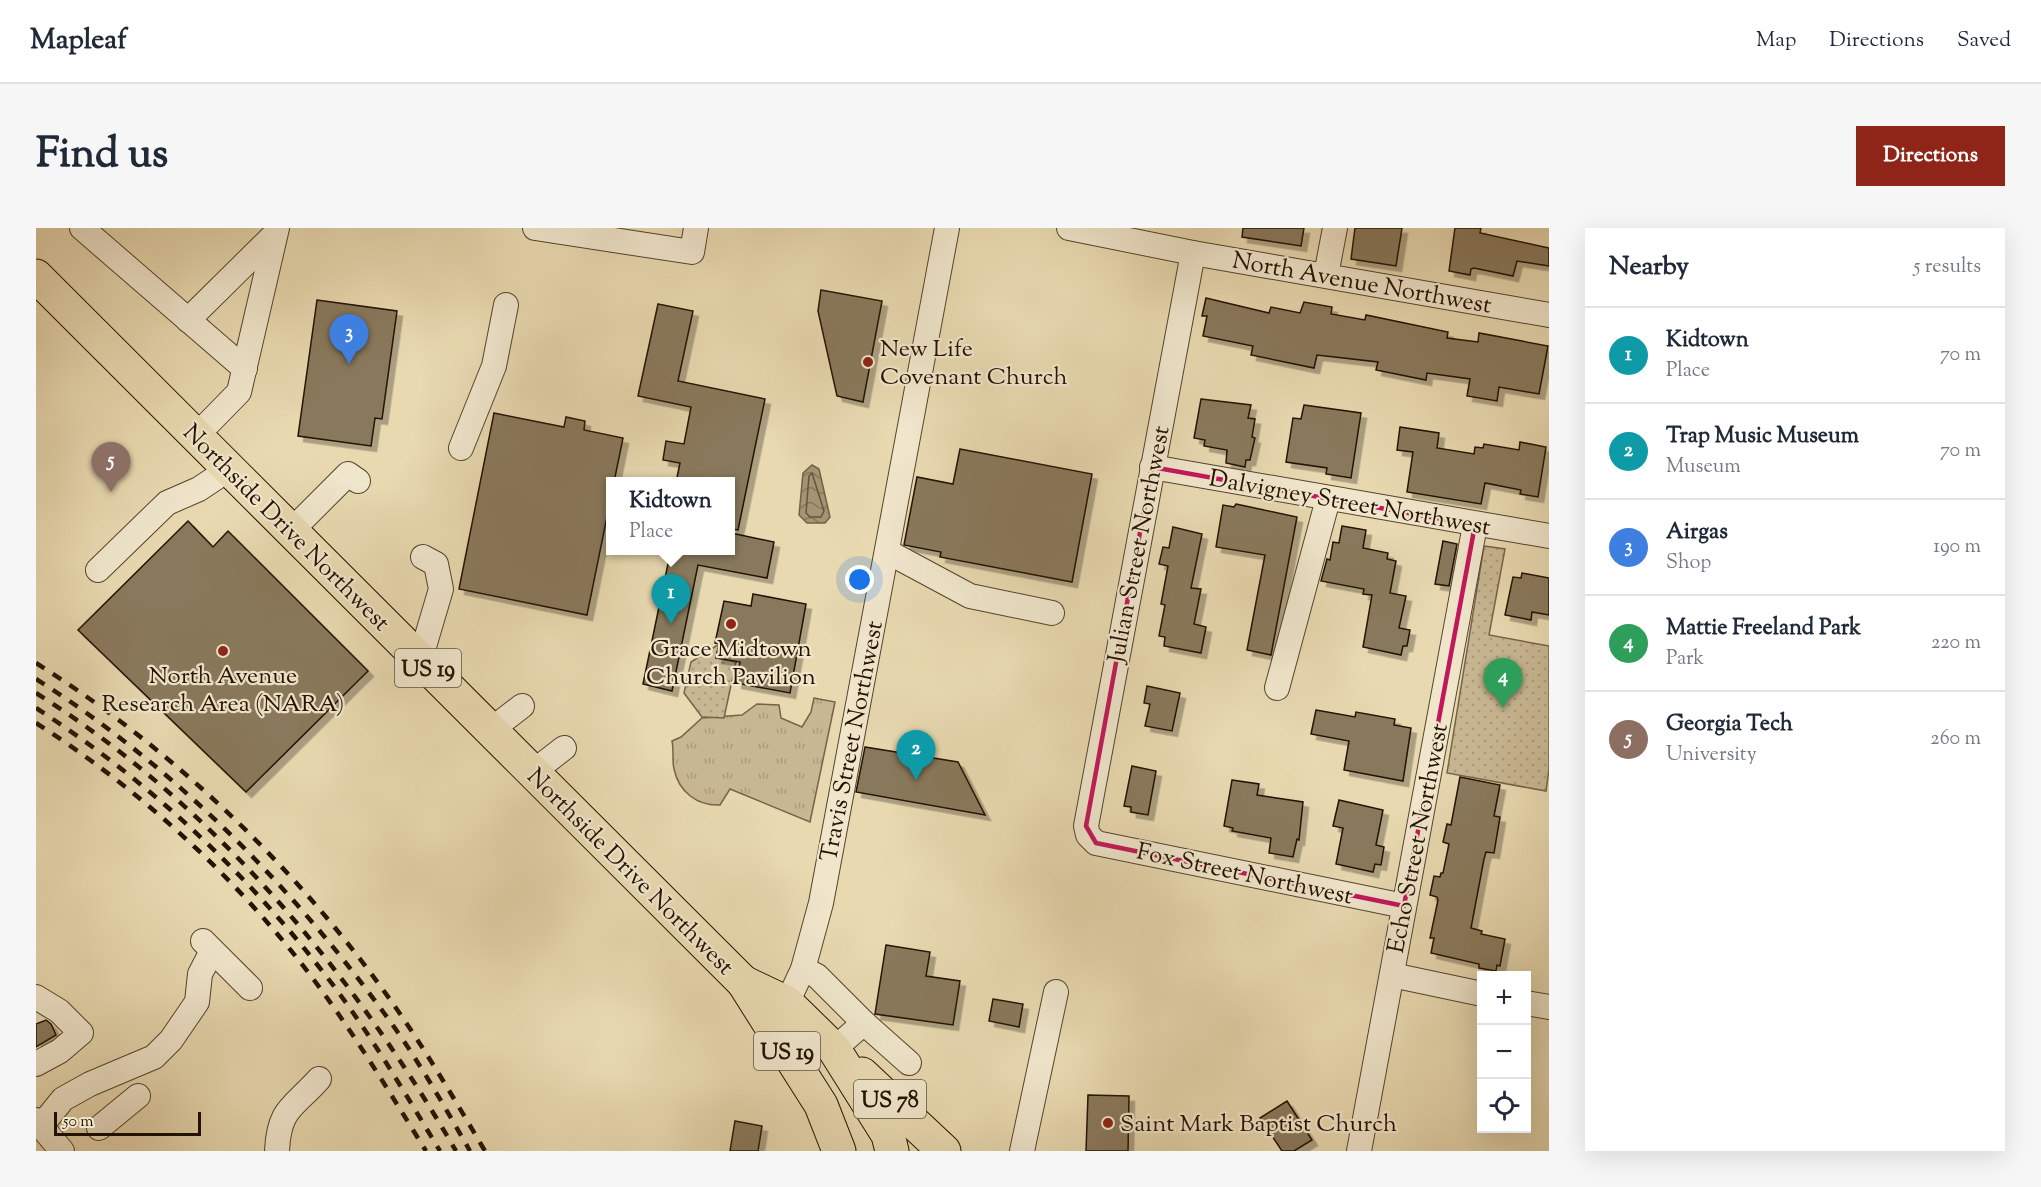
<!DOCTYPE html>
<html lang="en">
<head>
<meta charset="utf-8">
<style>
  body { margin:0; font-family:"Sorts Mill Goudy",serif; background:#f6f6f7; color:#1f2937 }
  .controls { position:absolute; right:18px; bottom:18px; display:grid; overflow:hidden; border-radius:0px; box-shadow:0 6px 24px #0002 }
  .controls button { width:54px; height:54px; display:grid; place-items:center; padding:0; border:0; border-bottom:2px solid #e0e1e3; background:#fff; color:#1f2937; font:30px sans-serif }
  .scale { position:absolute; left:18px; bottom:15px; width:147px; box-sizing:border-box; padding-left:6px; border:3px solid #231200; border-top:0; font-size:16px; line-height:21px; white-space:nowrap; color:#231200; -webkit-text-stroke:4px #f0e6cc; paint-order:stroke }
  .you { position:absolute; left:824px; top:352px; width:21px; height:21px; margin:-15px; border:4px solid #fff; border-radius:50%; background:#1a73e8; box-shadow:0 0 0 9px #1a73e833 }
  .badge { display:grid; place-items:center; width:39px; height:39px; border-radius:50%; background:#8f2418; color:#fff; font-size:20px; font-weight:700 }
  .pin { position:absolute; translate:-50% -50px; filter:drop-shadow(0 2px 3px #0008) }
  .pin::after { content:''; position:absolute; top:32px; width:21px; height:18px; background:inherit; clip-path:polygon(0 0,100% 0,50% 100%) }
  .popup { position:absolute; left:570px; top:249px; width:129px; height:78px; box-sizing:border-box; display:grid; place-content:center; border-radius:0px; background:#fff; filter:drop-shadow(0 2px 4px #0005); font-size:20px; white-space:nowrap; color:#747a83 }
  .popup b { font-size:22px; color:#1f2937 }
  .popup::after { content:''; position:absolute; left:50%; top:100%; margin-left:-12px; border:12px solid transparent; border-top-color:#fff }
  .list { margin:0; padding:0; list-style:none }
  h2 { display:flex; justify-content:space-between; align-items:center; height:78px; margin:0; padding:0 24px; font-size:26px }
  h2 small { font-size:20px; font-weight:400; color:#747a83 }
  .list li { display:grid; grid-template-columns:39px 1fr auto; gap:18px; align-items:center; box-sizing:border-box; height:96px; padding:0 24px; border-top:2px solid #e0e1e3 }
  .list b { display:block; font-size:22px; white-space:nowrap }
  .list p { margin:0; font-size:20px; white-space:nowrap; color:#747a83 }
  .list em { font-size:20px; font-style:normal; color:#747a83 }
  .icon { flex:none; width:33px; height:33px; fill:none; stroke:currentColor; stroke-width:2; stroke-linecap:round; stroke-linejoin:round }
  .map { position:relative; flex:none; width:1513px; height:923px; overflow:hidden; border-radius:0px }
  header { display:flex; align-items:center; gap:36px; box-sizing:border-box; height:84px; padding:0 30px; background:#fff; border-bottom:2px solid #e0e1e3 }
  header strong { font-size:28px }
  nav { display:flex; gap:33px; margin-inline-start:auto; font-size:21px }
  .intro { display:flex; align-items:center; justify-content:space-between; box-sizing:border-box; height:144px; padding:0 36px }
  h1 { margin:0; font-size:42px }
  .button { padding:15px 27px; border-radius:0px; background:#8f2418; color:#fff; font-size:21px; font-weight:700 }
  main { display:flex; gap:36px; padding:0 36px }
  aside { flex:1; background:#fff; border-radius:0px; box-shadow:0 6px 24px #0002 }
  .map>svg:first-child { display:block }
  .grass { fill:url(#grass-tufts); stroke:#756449; stroke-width:1.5 }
  .park { fill:url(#park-dots); stroke:#756449; stroke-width:1.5 }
  .water { fill:url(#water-waves); stroke:#716146; stroke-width:1.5 }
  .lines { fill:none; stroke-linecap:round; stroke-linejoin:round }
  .shore { stroke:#64543a; stroke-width:1.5 }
  .building { fill:#89795c; stroke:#231200; stroke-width:1.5; filter:url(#shadow) }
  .minor-casing { stroke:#54442c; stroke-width:26 }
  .highway-casing { stroke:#231200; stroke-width:35 }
  .minor { stroke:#f0e6cc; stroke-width:24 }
  .highway { stroke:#e8d9b0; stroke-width:33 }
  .rail { stroke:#231200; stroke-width:4.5; stroke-dasharray:10 10; stroke-linecap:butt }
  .marked { fill:none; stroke:#c2185b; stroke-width:4.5; stroke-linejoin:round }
  .poi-dot { fill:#8f2418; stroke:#f0e6cc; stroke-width:2 }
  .labels { text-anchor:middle; stroke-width:4.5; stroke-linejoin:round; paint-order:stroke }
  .shield { fill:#f0e6cc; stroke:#60523d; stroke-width:1.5 }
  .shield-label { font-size:22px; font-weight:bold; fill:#231200 }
  .street-label { font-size:24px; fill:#231200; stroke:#f0e6cc }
  .poi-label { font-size:24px; fill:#231200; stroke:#f0e6cc; text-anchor:start }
</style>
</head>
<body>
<header>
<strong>Mapleaf</strong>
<nav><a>Map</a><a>Directions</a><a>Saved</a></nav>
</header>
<div class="intro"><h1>Find us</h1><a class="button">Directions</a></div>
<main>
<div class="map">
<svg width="1513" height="923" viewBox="0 0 1513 923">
  <defs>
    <pattern id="grass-tufts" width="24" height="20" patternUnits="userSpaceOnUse" patternTransform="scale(1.5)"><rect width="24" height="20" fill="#c7b792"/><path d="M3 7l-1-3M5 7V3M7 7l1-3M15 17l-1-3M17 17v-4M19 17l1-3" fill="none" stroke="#ab9c7c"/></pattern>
    <pattern id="park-dots" width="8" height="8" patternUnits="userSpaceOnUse" patternTransform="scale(1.5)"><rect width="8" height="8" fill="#c7b792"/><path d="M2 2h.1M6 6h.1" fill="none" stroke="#ab9c7c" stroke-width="1.8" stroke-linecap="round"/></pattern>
    <pattern id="water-waves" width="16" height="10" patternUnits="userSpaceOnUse" patternTransform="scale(1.5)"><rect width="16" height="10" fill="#a59574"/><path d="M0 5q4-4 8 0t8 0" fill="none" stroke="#86785d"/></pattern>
    <filter id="shadow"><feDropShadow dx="5.5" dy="5.5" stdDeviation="0" flood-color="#0004"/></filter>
  </defs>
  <rect width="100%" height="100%" fill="#e8d9b0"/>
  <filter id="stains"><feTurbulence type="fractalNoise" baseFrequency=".00333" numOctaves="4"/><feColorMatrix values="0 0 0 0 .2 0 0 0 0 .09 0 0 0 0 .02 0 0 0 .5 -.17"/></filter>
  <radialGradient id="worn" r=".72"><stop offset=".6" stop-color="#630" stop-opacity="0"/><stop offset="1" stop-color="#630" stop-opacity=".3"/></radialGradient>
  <path class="grass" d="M 778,470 L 799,474 L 774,594 L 694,561 L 684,577 C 661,578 643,564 638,541 C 636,535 638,522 636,513 L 645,509 L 666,490 L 706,487 L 721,476 L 743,477 L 745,490 L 766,499 L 775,484 Z"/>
  <g class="park">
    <path d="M 1448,318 L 1469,321 L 1453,407 L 1513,418 L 1513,541 L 1510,563 L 1411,545 Z"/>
    <path d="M 683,416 L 680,430 L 700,434 L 688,490 L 666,489 L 648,465 L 655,434 Z"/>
  </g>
  <path class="water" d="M 776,237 L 783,241 L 794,289 L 789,295 L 771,295 L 763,287 L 767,245 Z"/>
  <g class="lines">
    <path class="shore" d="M 776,245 L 788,283 L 785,289 L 774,289 L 770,285 L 773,248 Z"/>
  </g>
  <g class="building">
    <path d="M 1207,0 L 1268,0 L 1265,18 L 1206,9 Z"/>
    <path d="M 1319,0 L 1366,0 L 1360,38 L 1315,31 Z"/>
    <path d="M 1419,0 L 1445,0 L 1444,5 L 1513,20 L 1513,38 L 1481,33 L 1477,48 L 1438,40 L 1435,41 L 1434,47 L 1413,43 Z"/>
    <path d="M 785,62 L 846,73 L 827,174 L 801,168 L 782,83 Z"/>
    <path d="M 1170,70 L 1233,85 L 1235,79 L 1264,85 L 1268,74 L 1296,79 L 1295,86 L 1329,92 L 1330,87 L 1412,104 L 1411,110 L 1442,114 L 1443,105 L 1512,118 L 1503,166 L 1463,159 L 1461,173 L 1431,168 L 1434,151 L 1391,145 L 1390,152 L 1340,142 L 1342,134 L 1281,127 L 1278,140 L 1215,127 L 1217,118 L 1167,108 L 1171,88 L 1166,88 Z"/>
    <path d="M 281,72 L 361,83 L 346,191 L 339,190 L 335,218 L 262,208 Z"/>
    <path d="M 622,76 L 657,83 L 642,153 L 729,171 L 702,302 L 695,301 L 695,254 L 640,254 L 644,235 L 627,232 L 630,213 L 648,216 L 655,179 L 602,168 Z"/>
    <path d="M 1165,171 L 1215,177 L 1212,190 L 1219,191 L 1216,209 L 1219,210 L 1214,232 L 1210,232 L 1209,239 L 1190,235 L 1191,222 L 1168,218 L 1169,212 L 1158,210 Z"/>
    <path d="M 1268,177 L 1325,185 L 1315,250 L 1290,246 L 1291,240 L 1250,234 L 1257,190 L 1265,191 Z"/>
    <path d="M 458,185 L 528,199 L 530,189 L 549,193 L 548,202 L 587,210 L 578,254 L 575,254 L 575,269 L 551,387 L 423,361 Z"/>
    <path d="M 1364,199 L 1403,205 L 1401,220 L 1438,226 L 1439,219 L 1447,220 L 1448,216 L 1483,222 L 1484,214 L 1510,219 L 1502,269 L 1484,266 L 1485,262 L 1449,255 L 1445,276 L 1371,264 L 1377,224 L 1361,222 Z"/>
    <path d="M 924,221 L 1056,246 L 1036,354 L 904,329 L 905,324 L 868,317 L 881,249 L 917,256 Z"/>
    <path d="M 1200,276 L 1261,289 L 1235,427 L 1211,422 L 1229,327 L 1180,319 L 1187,277 L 1198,279 Z"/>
    <path d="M 152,293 L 177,319 L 192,303 L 332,443 L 210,564 L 42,402 Z"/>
    <path d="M 1306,298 L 1330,302 L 1327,320 L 1352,325 L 1351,331 L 1360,333 L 1354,365 L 1370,368 L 1363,400 L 1374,402 L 1371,418 L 1367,418 L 1365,427 L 1327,419 L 1336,367 L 1327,366 L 1328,361 L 1285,353 L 1291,331 L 1294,332 L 1297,314 L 1303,315 Z"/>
    <path d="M 1137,299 L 1166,306 L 1155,360 L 1165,361 L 1158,396 L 1170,399 L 1165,425 L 1128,418 L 1129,409 L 1123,408 L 1129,377 L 1125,376 L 1132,338 L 1123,336 L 1127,319 L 1133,320 Z"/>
    <path d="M 695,305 L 738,314 L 731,350 L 662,337 L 636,463 L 607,456 L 633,331 L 630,331 L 630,322 L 695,322 Z"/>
    <path d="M 1407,313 L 1421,316 L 1413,358 L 1399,356 Z"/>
    <path d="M 1486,345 L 1513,350 L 1513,387 L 1496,384 L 1495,392 L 1469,387 L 1477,349 L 1485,350 Z"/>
    <path d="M 717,366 L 770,376 L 754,465 L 700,455 L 704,434 L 680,430 L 683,416 L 679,415 L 688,373 L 715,378 Z"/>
    <path d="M 1111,458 L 1144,465 L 1136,503 L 1109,498 L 1114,476 L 1108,475 Z"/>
    <path d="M 1280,482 L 1319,489 L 1320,484 L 1359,491 L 1358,497 L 1375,500 L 1367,553 L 1308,542 L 1313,513 L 1275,506 Z"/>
    <path d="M 829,519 L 922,534 L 949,587 L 820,564 Z"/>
    <path d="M 1096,538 L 1120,543 L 1112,587 L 1095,584 L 1095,579 L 1088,578 Z"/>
    <path d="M 1424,549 L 1464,557 L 1458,588 L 1464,589 L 1458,625 L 1450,624 L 1448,631 L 1435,700 L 1446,703 L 1445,706 L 1469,711 L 1464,738 L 1461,737 L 1460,743 L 1443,740 L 1443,736 L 1395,725 L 1398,710 L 1394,710 L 1402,672 L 1401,669 L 1394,667 L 1398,648 L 1404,649 L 1405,645 L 1407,645 L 1413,616 L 1407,614 L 1411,596 L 1415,597 Z"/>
    <path d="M 1196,552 L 1223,556 L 1221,567 L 1267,574 L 1263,612 L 1261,611 L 1257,629 L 1233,625 L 1235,610 L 1196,603 L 1197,600 L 1188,598 Z"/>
    <path d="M 1303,572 L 1347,582 L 1340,617 L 1348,619 L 1345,637 L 1339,636 L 1337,644 L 1300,636 L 1307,600 L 1297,598 Z"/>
    <path d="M 850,717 L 894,724 L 890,748 L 924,753 L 917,797 L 839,786 Z"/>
    <path d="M 957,771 L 987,776 L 983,799 L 953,793 Z"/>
    <path d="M 10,792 L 15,796 L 20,807 L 0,819 L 0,796 Z"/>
    <path d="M 1052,867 L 1093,868 L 1092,923 L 1050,923 Z"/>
    <path d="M 1251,873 L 1276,912 L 1258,923 L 1246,923 L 1224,890 Z"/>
    <path d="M 699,893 L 726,898 L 722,923 L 694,923 Z"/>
  </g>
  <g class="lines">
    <defs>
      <g id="minor">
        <path d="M 46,0 L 209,141"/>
        <path d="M 499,0 L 656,24 L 660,0"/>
        <path d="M 1033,0 L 1157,25 L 1513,87"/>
        <path d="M 1157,25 L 1050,598 L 1052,607 L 1060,615 L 1368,678"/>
        <path d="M 1290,47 L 1299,0"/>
        <path d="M 152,92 L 237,8"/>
        <path d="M 160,208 L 203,164 L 241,0"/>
        <path d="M 425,220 L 458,138 L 470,77"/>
        <path d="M 1116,239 L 1513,308"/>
        <path d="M 255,303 L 312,246 L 322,253"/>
        <path d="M 852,324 L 934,368 L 1016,385"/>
        <path d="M 62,342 L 131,275 L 163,261 L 193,241"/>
        <path d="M 384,432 L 405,361 L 400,336 L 387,329"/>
        <path d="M 1241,460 L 1292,271"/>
        <path d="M 455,502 L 486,478"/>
        <path d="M 497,544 L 528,520"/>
        <path d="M 167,713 L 214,760"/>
        <path d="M 767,741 L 781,748 L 828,795"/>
        <path d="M 1356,747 L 1446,766"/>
        <path d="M 0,769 L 23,783 L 45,805 L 24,823 L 0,836"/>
        <path d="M 751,775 L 767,741 L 785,675 L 911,0"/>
        <path d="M 1490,775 L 1513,779"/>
        <path d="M 798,821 L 828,795 L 873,835"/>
        <path d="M 0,892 L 26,923"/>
        <path d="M 5,898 L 27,871 L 54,856 L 118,829 L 135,812 L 161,774 L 164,746 L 176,723"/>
        <path d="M 63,900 L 102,868"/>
        <path d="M 241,923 C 243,880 257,880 283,851"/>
        <path d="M 986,923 L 1020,764"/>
        <path d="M 1323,923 L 1439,297"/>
      </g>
      <g id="highway">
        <path d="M 0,48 L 707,754 L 785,877 L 803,923"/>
        <path d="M 707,754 L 751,775 L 798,821 L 852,907 L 856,923"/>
        <path d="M 826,846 L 908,923"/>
      </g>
    </defs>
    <use href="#minor" class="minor-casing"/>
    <use href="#highway" class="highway-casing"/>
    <use href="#minor" class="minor"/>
    <use href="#highway" class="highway"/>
    <g class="rail">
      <path d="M 0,435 C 140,523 265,644 360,780 C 392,826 420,874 449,923"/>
      <path d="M 0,451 C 136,537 253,655 348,785 C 380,828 407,876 434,923"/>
      <path d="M 0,465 C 178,577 315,742 420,923"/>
      <path d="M 0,480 C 110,551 207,641 287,744 C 331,800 367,862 404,923"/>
      <path d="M 0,495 C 105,562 203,652 278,752 C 319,807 354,865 390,923"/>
    </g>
  </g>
  <path class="marked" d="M 1116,239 L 1439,297 L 1368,678 L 1060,615 L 1050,598 Z"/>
  <g class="poi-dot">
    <circle cx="832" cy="134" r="6"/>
    <circle cx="695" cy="396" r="6"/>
    <circle cx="187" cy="423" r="6"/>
    <circle cx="1072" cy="895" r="6"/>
  </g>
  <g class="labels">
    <g class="shield">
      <rect x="359" y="421" width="66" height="38" rx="4.5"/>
      <rect x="718" y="804" width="66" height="38" rx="4.5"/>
      <rect x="818" y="852" width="72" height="38" rx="4.5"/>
    </g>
    <g class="shield-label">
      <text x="392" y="448">US 19</text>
      <text x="751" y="831">US 19</text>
      <text x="854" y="879">US 78</text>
    </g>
    <g class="street-label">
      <text transform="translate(1326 54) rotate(10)" y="8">North Avenue Northwest</text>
      <text transform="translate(1314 274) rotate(10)" y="8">Dalvigney Street Northwest</text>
      <text transform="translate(251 299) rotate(45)" y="8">Northside Drive Northwest</text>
      <text transform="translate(1102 316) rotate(-79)" y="8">Julian Street Northwest</text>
      <text transform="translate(815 513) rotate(-79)" y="8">Travis Street Northwest</text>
      <text transform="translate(1381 610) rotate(-79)" y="8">Echo Street Northwest</text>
      <text transform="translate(595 643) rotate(45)" y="8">Northside Drive Northwest</text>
      <text transform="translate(1209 645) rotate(12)" y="8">Fox Street Northwest</text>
    </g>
    <g class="poi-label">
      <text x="844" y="128">New Life<tspan x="844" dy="28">Covenant Church</tspan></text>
      <text x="695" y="428" text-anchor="middle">Grace Midtown<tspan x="695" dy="28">Church Pavilion</tspan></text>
      <text x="187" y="455" text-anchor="middle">North Avenue<tspan x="187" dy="28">Research Area (NARA)</tspan></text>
      <text x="1084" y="903">Saint Mark Baptist Church</text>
    </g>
  </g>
  <rect width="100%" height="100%" filter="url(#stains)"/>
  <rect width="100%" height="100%" fill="url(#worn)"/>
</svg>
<div class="controls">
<button>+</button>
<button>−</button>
<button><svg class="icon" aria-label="locate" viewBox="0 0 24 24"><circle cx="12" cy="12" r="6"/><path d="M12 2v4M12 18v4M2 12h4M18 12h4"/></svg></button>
</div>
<div class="scale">50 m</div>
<div class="you"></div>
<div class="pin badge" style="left:635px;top:396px;background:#0f9aa8">1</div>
<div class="popup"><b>Kidtown</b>Place</div>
<div class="pin badge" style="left:880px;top:552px;background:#0f9aa8">2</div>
<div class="pin badge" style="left:313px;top:136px;background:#3f7fe0">3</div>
<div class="pin badge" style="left:1467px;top:480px;background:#2e9e5b">4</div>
<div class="pin badge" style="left:75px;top:264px;background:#8d6e63">5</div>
</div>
<aside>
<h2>Nearby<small>5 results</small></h2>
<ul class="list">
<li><span class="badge" style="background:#0f9aa8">1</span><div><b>Kidtown</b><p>Place</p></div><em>70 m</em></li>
<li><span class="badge" style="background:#0f9aa8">2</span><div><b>Trap Music Museum</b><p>Museum</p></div><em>70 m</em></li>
<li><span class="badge" style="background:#3f7fe0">3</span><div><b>Airgas</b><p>Shop</p></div><em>190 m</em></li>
<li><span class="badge" style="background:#2e9e5b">4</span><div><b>Mattie Freeland Park</b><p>Park</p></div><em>220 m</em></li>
<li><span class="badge" style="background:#8d6e63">5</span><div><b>Georgia Tech</b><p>University</p></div><em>260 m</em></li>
</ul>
</aside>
</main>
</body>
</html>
